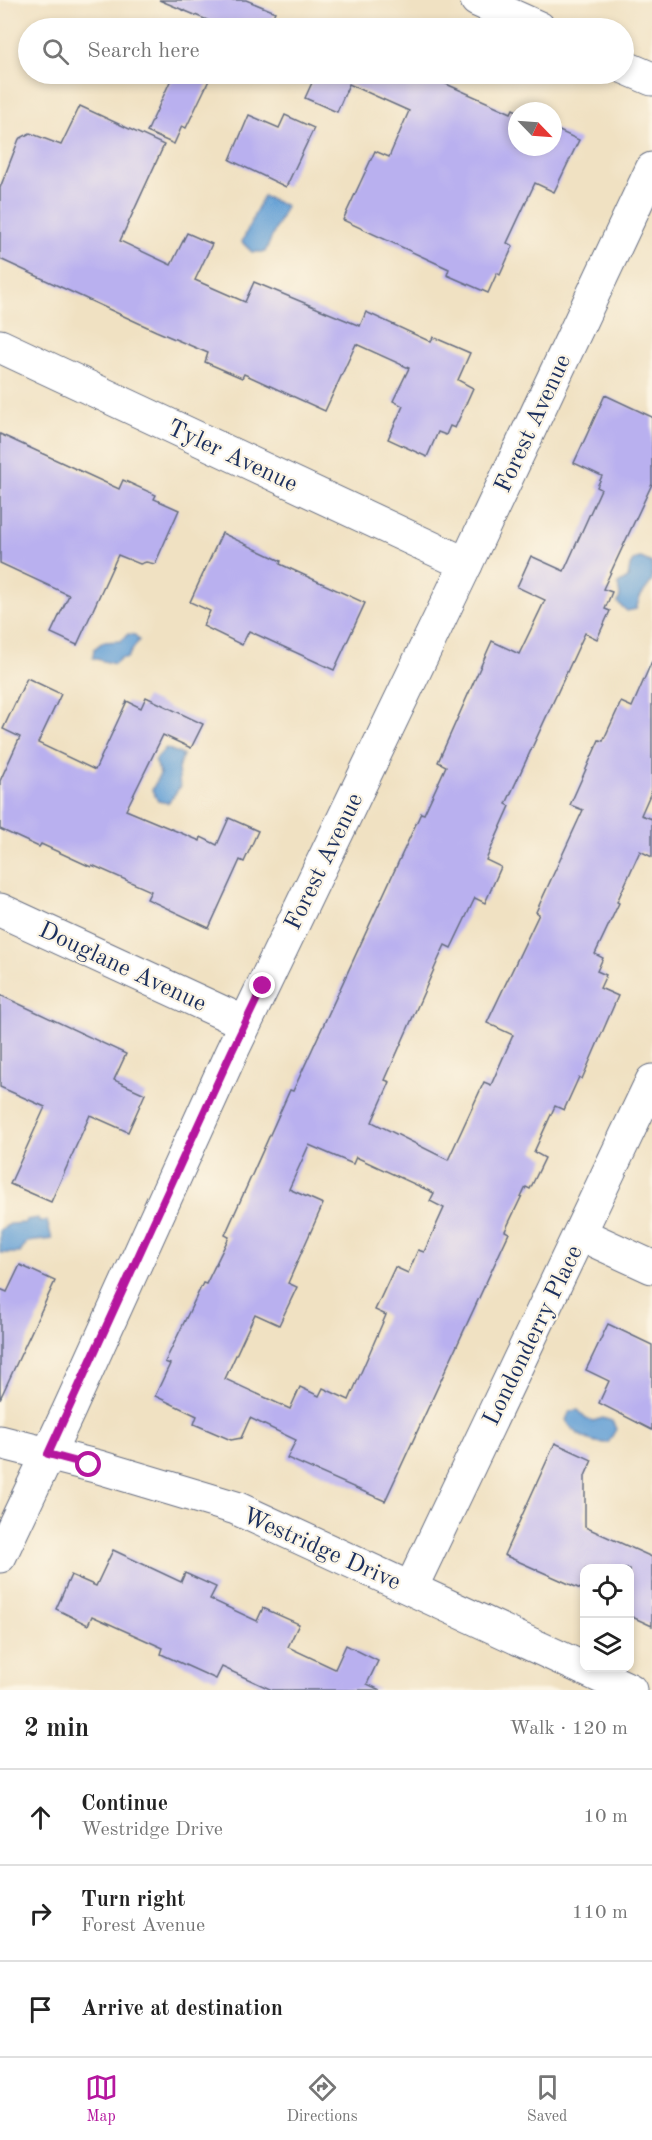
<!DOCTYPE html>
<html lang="en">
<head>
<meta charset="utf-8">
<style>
  body { margin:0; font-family:"Old Standard TT",serif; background:#f6f6f6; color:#222 }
  .controls { position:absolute; right:18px; bottom:18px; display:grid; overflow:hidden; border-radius:12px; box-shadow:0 3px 9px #0003 }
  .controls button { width:54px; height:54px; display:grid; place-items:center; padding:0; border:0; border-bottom:2px solid #e0e0e0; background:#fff; color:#222; font:30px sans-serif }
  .compass { position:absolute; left:508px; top:102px; width:54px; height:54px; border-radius:50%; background:#fff; box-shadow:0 3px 9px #0003; rotate:115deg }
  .stop { position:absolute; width:18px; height:18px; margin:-14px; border:4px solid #b5179e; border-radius:50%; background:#fff }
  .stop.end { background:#b5179e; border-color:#fff; box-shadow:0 2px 6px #0008 }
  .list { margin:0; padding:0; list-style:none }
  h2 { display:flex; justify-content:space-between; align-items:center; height:78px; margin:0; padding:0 24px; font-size:26px }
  h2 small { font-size:20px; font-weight:400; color:#767676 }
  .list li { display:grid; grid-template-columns:39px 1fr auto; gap:18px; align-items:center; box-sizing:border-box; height:96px; padding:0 24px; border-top:2px solid #e0e0e0 }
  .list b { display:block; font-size:22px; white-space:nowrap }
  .list p { margin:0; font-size:20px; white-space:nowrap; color:#767676 }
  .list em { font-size:20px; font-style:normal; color:#767676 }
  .icon { flex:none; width:33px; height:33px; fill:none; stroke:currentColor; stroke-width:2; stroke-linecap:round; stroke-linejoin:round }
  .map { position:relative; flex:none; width:652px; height:1690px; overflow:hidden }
  .search { position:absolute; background:#fff; box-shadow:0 3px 9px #0003; left:18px; right:18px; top:18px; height:66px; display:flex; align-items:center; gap:15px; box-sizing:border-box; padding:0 21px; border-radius:33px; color:#767676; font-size:22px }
  .sheet { height:366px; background:#fff }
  nav { display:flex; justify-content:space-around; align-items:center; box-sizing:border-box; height:84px; border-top:2px solid #e0e0e0; background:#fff; font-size:16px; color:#767676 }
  nav a { display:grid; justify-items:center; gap:3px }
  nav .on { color:#b5179e }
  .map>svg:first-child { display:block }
  .water { fill:#65a0d5; stroke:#40689a; stroke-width:1.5 }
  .building { fill:#b9b0ef; fill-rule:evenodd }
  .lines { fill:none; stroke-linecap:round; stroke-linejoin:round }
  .minor-casing { stroke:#666d81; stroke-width:35 }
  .minor { stroke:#fff; stroke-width:33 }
  .route { stroke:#b5179e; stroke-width:8 }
  .labels { text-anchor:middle; stroke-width:4.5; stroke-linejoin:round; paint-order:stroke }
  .street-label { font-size:24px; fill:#1b2f5e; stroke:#fcf5e5 }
</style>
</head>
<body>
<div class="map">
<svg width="652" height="1690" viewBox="0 0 652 1690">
  <rect width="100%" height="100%" fill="#fcf5e5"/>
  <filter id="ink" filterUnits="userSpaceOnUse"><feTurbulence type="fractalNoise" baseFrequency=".0167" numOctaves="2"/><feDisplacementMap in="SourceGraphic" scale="12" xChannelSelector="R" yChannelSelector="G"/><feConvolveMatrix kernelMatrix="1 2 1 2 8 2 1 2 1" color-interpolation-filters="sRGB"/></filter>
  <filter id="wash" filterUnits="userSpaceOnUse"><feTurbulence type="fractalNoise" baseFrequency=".008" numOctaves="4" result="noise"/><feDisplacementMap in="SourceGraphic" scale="24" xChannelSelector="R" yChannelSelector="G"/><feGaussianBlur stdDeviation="1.35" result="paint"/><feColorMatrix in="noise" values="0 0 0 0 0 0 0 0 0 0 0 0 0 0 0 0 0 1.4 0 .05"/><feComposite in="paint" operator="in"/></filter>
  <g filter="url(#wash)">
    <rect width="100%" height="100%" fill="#f0e1c2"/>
    <g class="water">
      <path d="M 263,196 L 286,206 L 265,252 L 252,252 L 242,242 Z"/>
      <path d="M 641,558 L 652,563 L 652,581 L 640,597 L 636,609 L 627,611 L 618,603 L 620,596 L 618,584 L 628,578 C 630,568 629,559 641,558 Z"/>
      <path d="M 128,634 L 135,635 L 139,640 L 127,658 L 121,658 L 114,664 L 93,658 L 94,649 L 103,642 L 121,641 Z"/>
      <path d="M 166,748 L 183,755 L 178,769 L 180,787 L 168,803 L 158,801 L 152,790 L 160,774 L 155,760 Z"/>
      <path d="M 38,1218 L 39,1221 L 47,1221 L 52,1239 L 27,1242 L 20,1253 L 0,1253 L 0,1230 L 10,1224 L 25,1223 L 26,1220 Z"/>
      <path d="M 578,1410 L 586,1418 L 593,1421 L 603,1418 L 612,1421 L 616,1429 L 608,1443 C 590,1443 575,1435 566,1420 L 570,1411 Z"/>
    </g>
    <g id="blocks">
      <g class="building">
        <path d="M 159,0 L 246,0 L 275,12 L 267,28 L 203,28 L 207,20 Z"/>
        <path d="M 180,74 L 212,74 L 186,128 L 182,126 L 174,144 L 147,132 L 173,75 Z"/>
        <path d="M 316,74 L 424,74 L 511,113 L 513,109 L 517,111 L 517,147 L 553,147 L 553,128 L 579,140 L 554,192 L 535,183 L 507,243 L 513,246 L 500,275 L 497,273 L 488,293 L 447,275 L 449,269 L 343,220 L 375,151 L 389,157 L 409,111 L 349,84 L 337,112 L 305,98 Z"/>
        <path d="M 80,106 L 164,145 L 120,241 L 171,265 L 187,233 L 212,244 L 195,280 L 245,302 L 254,282 L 360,326 L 366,312 L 431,342 L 433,337 L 470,353 L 458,380 L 473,388 L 455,428 L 450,426 L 446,435 L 438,432 L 427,457 L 388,439 L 403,406 L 393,401 L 409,368 L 356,344 L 325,411 L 244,374 L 242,378 L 205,362 L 208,353 L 156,331 L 0,259 L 0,188 L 19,139 L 30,133 L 61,145 Z"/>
        <path d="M 249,115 L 279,128 L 285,115 L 314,128 L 286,187 L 230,160 Z"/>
        <path d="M 605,395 L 652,417 L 652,484 L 603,589 L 612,592 L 605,609 L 610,611 L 597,639 L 585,633 L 506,804 L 510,806 L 486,860 L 501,867 L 485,903 L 475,898 L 451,948 L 445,945 L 439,958 L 385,1080 L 390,1082 L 372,1122 L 448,1160 L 484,1082 L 491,1085 L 513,1035 L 487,1023 L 539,914 L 536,912 L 583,810 L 570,805 L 599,740 L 603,741 L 621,702 L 632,707 L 652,661 L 652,790 L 641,815 L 652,819 L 652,857 L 640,851 L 617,902 L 619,903 L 595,954 L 603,958 L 597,971 L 606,975 L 600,988 L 618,996 L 582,1079 L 579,1077 L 564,1110 L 555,1106 L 534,1152 L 545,1158 L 530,1189 L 526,1187 L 505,1231 L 509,1233 L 385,1501 L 287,1458 L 296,1440 L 250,1418 L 241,1438 L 231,1440 L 194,1424 L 197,1416 L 155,1396 L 170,1364 L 165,1362 L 203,1283 L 206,1284 L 229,1237 L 225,1235 L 290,1090 L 293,1091 L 421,813 L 424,814 L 446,766 L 438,762 L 492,641 L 519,654 L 545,600 L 517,587 L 531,556 L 564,571 L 601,489 L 597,487 L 602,476 L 574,463 ZM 309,1145 L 353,1164 L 356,1157 L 434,1193 L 430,1201 L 444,1208 L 424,1252 L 418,1250 L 408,1273 L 395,1267 L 375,1310 L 386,1315 L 349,1400 L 323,1388 L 319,1396 L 300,1387 L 290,1409 L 225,1379 L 255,1314 L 279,1325 L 297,1287 L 288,1283 L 323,1204 L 289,1189 Z"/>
        <path d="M 0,434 L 119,489 L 123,480 L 156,495 L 154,499 L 179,510 L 155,564 L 146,562 L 140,564 L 118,555 L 77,645 L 51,633 L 69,595 L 0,563 Z"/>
        <path d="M 222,533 L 281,561 L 280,564 L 365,603 L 334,670 L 249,631 L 242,645 L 203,626 L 210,611 L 190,602 Z"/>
        <path d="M 27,678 L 61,694 L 38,743 L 95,770 L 127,701 L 141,708 L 146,697 L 203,724 L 191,748 L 163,735 L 126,810 L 200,841 L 201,837 L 217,845 L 229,818 L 258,831 L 244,862 L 240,860 L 209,928 L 147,899 L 151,891 L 92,865 L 91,867 L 41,844 L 39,847 L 0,829 L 0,781 L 20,737 L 3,729 Z"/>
        <path d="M 0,995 L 126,1054 L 114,1080 L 145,1094 L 128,1132 L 90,1115 L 51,1202 L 10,1184 L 45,1107 L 0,1087 Z"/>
        <path d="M 20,1265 L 55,1281 L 0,1399 L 0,1289 L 7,1292 Z"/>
        <path d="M 608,1324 L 652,1345 L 652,1430 L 599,1403 L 609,1381 L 586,1370 Z"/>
        <path d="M 555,1443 L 592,1460 L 585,1476 L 585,1527 L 652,1557 L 652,1626 L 630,1616 L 630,1569 L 585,1569 L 585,1591 L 504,1555 Z"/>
        <path d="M 113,1550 L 181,1582 L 185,1573 L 216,1587 L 210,1599 L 257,1621 L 263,1608 L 299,1624 L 288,1647 L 335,1669 L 346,1645 L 378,1661 L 367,1684 L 380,1690 L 272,1690 L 222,1667 L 216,1679 L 161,1654 L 163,1648 L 92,1616 L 88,1625 L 56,1609 L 71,1575 L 96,1586 Z"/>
      </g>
    </g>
  </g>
  <g filter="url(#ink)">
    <use href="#blocks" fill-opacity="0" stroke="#666d81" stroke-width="1.5"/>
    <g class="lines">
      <defs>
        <g id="minor">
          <path d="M 477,0 L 539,28"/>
          <path d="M 624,67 L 652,79"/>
          <path d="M 0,346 L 466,564"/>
          <path d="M 0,910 L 245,1023"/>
          <path d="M 580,1234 L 652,1267"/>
          <path d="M 0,1442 L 99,1467 L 236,1508 L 630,1690"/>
          <path d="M 0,1556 L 68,1412 L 231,1053 L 466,564 L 652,169"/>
          <path d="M 411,1588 L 652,1081"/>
        </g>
      </defs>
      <use href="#minor" class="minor-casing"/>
      <use href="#minor" class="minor"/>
    </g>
  </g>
  <g class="lines" filter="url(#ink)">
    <path class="route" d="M 89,1465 L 48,1454 L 231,1053 L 263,986"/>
  </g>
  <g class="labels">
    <g class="street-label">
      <text transform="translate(532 423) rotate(-65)" y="8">Forest Avenue</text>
      <text transform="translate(233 455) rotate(25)" y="8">Tyler Avenue</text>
      <text transform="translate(323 861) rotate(-64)" y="8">Forest Avenue</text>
      <text transform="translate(123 966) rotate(25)" y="8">Douglane Avenue</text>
      <text transform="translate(532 1335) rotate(-64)" y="8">Londonderry Place</text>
      <text transform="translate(322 1548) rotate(24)" y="8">Westridge Drive</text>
    </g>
  </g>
</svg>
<div class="controls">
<button><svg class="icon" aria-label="locate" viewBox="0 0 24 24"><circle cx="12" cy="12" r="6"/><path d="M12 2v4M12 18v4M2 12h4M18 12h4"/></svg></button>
<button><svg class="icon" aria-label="layers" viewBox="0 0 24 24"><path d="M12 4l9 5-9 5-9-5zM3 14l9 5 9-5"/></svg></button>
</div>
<svg class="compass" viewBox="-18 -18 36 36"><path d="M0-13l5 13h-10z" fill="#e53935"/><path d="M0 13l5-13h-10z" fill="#767676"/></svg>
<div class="stop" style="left:89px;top:1465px"></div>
<div class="stop end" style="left:263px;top:986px"></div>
<div class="search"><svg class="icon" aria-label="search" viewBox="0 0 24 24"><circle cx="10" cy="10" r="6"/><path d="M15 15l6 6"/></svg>Search here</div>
</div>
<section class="sheet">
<h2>2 min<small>Walk · 120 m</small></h2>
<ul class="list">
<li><svg class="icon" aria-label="ahead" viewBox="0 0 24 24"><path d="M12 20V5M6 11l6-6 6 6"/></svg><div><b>Continue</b><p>Westridge Drive</p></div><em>10 m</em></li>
<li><svg class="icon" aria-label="right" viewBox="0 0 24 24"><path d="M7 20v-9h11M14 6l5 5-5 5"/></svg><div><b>Turn right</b><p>Forest Avenue</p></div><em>110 m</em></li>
<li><svg class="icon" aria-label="arrive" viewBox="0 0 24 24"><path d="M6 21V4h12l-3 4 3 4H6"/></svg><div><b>Arrive at destination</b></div></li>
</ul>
</section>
<nav>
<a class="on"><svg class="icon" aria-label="map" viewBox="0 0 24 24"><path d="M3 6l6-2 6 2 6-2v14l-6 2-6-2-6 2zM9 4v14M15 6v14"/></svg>Map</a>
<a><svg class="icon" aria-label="directions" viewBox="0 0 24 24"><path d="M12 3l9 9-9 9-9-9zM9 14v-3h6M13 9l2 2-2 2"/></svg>Directions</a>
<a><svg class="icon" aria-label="saved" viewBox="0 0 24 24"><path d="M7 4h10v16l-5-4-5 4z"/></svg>Saved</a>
</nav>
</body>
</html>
